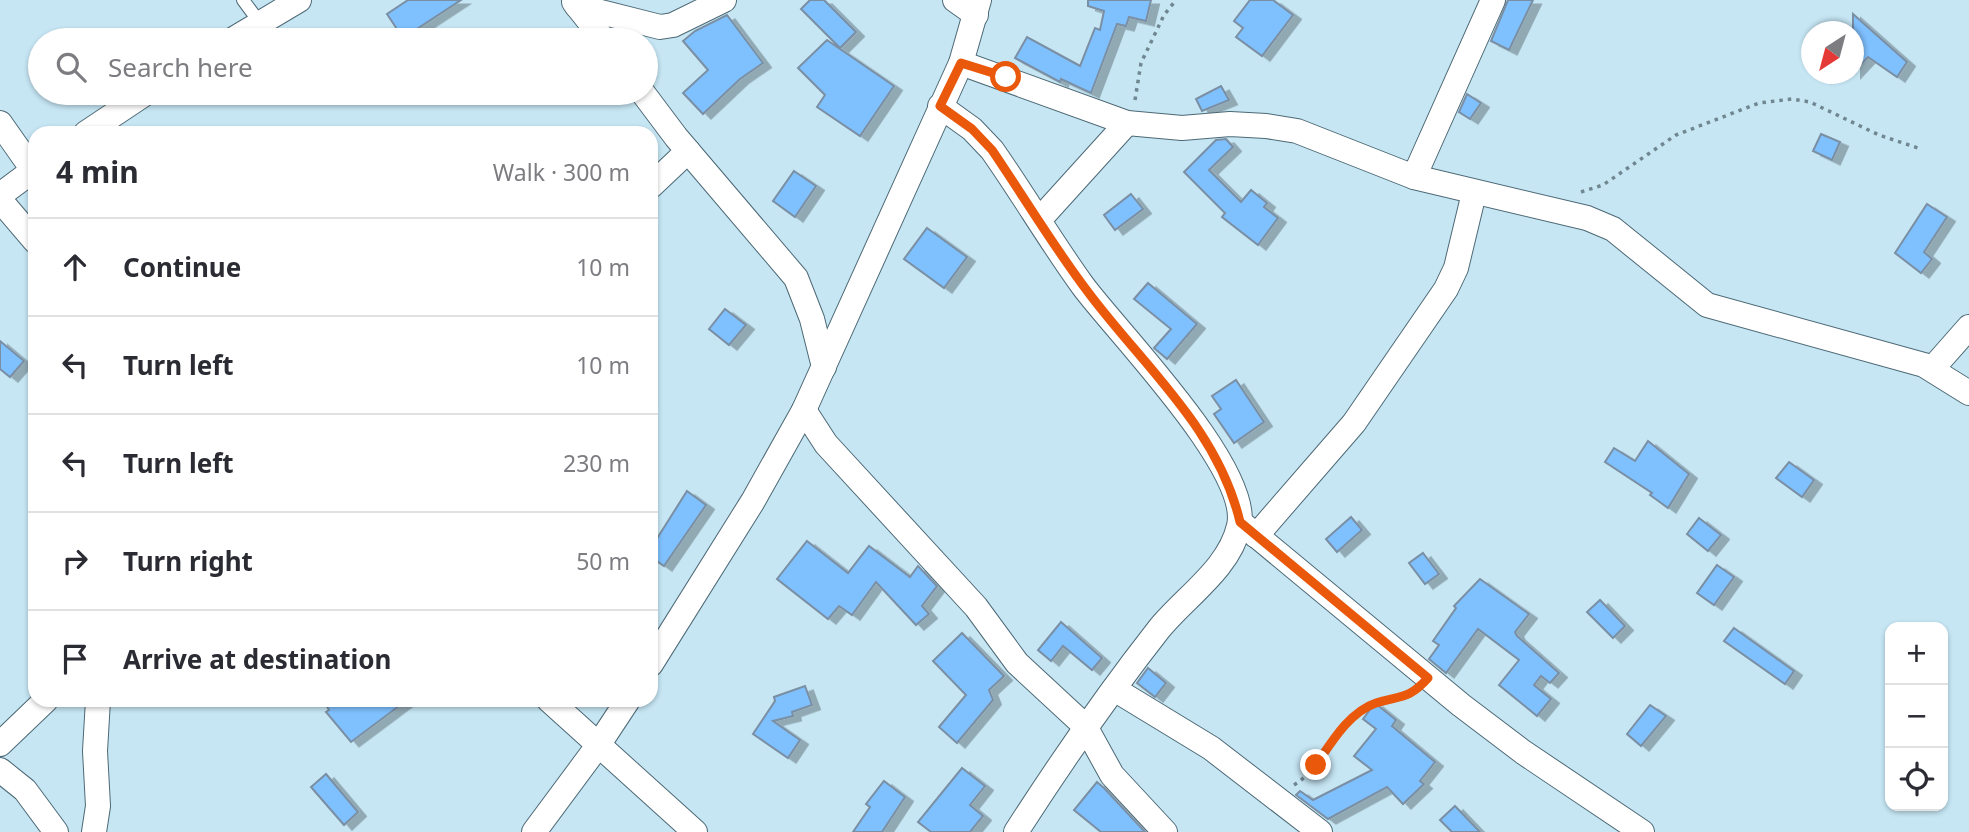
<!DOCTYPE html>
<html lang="en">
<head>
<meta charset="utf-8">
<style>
  body { margin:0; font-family:"Noto Sans",sans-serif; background:#f7f7f7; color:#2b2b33 }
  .controls { position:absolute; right:21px; bottom:21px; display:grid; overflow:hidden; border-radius:14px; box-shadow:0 2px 5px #0004 }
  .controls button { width:63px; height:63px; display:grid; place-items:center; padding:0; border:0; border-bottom:2px solid #e1e1e2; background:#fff; color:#2b2b33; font:35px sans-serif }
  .compass { position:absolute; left:1801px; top:21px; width:63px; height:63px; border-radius:50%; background:#fff; box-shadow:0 2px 5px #0004; rotate:216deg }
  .stop { position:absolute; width:21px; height:21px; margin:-16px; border:5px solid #ea580c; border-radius:50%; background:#fff }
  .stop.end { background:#ea580c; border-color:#fff; box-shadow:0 2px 7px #0008 }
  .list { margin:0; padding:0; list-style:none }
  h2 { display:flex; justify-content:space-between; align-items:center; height:91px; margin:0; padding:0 28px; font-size:30px }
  h2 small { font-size:23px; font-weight:400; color:#7c7c81 }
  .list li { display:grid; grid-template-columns:46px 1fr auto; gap:21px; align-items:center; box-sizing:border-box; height:98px; padding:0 28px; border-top:2px solid #e1e1e2 }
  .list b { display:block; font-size:26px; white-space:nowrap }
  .list em { font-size:23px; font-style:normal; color:#7c7c81 }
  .icon { flex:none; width:38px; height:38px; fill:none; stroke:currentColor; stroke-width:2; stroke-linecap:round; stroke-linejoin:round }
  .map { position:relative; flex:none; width:1969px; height:832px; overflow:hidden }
  .search { position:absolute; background:#fff; box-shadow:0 2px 5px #0004; left:28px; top:28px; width:630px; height:77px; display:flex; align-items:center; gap:18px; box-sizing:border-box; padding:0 24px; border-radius:38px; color:#7c7c81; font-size:26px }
  .panel { position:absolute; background:#fff; box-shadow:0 2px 5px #0004; left:28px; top:126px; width:630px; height:581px; border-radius:21px }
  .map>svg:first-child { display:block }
  .building { fill:#7fc0fe; stroke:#7a8fa3; stroke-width:2; filter:url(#shadow) }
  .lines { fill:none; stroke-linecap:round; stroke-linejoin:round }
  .service-casing { stroke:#4d6975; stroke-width:14 }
  .minor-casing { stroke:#4d6975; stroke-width:26 }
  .path { stroke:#708791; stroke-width:3.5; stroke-dasharray:3.5 5; stroke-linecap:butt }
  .service { stroke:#fff; stroke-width:12 }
  .minor { stroke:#fff; stroke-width:24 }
  .route { stroke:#ea580c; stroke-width:9 }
</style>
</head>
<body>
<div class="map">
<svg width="1969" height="832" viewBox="0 0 1969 832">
  <defs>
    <filter id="shadow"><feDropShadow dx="8" dy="4.5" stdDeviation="0" flood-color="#0004"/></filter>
  </defs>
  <rect width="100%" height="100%" fill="#c6e6f4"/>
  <g class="building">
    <path d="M 408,0 L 461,0 L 403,38 L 387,14 Z"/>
    <path d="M 810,0 L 824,0 L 856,32 L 840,48 L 801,9 Z"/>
    <path d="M 1088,0 L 1151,0 L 1146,21 L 1129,17 L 1126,26 L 1117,24 L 1091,93 L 1061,79 L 1060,82 L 1015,58 L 1027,37 L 1080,66 L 1095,28 L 1100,30 L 1104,11 L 1088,6 Z"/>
    <path d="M 1250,0 L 1273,0 L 1293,15 L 1262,56 L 1236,37 L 1243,28 L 1234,21 Z"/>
    <path d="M 1508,0 L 1533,0 L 1509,50 L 1491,41 Z"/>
    <path d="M 1853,14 L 1907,62 L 1897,77 L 1868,57 L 1853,73 Z"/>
    <path d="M 727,15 L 763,63 L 740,79 L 703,114 L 683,93 L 708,70 L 683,41 L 695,31 Z"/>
    <path d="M 827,40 L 894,86 L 860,136 L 817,107 L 825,95 L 798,68 Z"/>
    <path d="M 1221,86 L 1229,100 L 1202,111 L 1196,99 Z"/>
    <path d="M 1467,94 L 1481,103 L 1470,119 L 1459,112 Z"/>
    <path d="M 1821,134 L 1840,142 L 1832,160 L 1813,151 Z"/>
    <path d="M 1226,139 L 1233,147 L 1209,170 L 1241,202 L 1251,190 L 1267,203 L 1264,207 L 1278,218 L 1258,245 L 1222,217 L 1225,213 L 1184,172 L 1216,140 Z"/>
    <path d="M 794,171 L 816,186 L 795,217 L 773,201 Z"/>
    <path d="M 1131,194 L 1143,209 L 1115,230 L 1104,215 Z"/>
    <path d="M 1927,204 L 1947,217 L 1924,252 L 1932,259 L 1921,273 L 1895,253 Z"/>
    <path d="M 927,228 L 967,257 L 944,288 L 904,259 Z"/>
    <path d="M 1148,283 L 1197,324 L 1167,359 L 1154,348 L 1171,329 L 1134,299 Z"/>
    <path d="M 725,309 L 746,325 L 729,345 L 709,329 Z"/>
    <path d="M 0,341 L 24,361 L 10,377 L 0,369 Z"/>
    <path d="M 1236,380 L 1264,422 L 1234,443 L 1214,414 L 1221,409 L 1212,396 Z"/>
    <path d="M 1648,441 L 1689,474 L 1668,508 L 1650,495 L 1652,493 L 1605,462 L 1614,448 L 1635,461 Z"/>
    <path d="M 1789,462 L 1814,480 L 1802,497 L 1776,478 Z"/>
    <path d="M 687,491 L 706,505 L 664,566 L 651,557 L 651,548 Z"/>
    <path d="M 1351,517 L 1362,530 L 1337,552 L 1326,539 Z"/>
    <path d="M 1699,518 L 1721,535 L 1708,551 L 1687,534 Z"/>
    <path d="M 807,541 L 848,573 L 869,546 L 910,577 L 918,566 L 937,586 L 922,606 L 929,614 L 916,625 L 876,582 L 852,615 L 839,606 L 828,619 L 777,579 Z"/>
    <path d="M 1423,553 L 1439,574 L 1425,584 L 1409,563 Z"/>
    <path d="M 1717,565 L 1734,577 L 1714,605 L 1697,593 Z"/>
    <path d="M 1480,579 L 1529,614 L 1515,632 L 1517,636 L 1559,673 L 1550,683 L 1541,676 L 1534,685 L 1551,699 L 1537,716 L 1499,685 L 1519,660 L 1478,629 L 1446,673 L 1429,659 L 1439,645 L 1433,641 L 1456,608 L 1454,606 Z"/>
    <path d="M 1600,600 L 1625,626 L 1613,638 L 1587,612 Z"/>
    <path d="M 1061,622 L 1102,658 L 1092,670 L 1063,646 L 1051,661 L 1038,650 Z"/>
    <path d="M 1734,628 L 1794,671 L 1785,684 L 1724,641 Z"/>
    <path d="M 962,633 L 1004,676 L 989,690 L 993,700 L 957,743 L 939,727 L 966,695 L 933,661 Z"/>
    <path d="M 1148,668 L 1166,683 L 1155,697 L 1137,683 Z"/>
    <path d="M 805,686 L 812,705 L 792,712 L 793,716 L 773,721 L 800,740 L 788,758 L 753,734 L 775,701 L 774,697 Z"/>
    <path d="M 323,700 L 407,700 L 351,742 L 326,712 L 329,710 Z"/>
    <path d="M 1375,703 L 1396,720 L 1392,726 L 1435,762 L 1420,781 L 1424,784 L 1403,804 L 1387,787 L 1328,819 L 1296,795 L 1300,791 L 1313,800 L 1372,770 L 1354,756 L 1376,729 L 1363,719 Z"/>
    <path d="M 1650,705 L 1666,716 L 1641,746 L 1627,734 Z"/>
    <path d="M 962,768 L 985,786 L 970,805 L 983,816 L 970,832 L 931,832 L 918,822 Z"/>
    <path d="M 326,774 L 358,812 L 344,825 L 311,787 Z"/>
    <path d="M 884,781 L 905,797 L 882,832 L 853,832 L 870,807 L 866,804 Z"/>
    <path d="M 1097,782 L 1104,788 L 1145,832 L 1101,832 L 1074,810 Z"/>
    <path d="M 1455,806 L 1480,832 L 1452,832 L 1440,820 Z"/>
  </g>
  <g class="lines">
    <defs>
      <path id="service" d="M 243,0 L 260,23"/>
      <g id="minor">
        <path d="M 955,0 L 976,15"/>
        <path d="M 574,2 L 604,40"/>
        <path d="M 577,6 L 660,27 L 673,25 L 724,0"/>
        <path d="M 232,40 L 299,0"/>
        <path d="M 961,63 L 1127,123 L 1182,128 L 1230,124 L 1266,126 L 1297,131 L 1414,177 L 1587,218 L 1613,229 L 1707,305 L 1924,365 L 1969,393"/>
        <path d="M 643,93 L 676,137 L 796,278 L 812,319 L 824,367"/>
        <path d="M 940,106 L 972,129 L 992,150 C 1023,194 1051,242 1083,286 C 1117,332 1252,469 1239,526 C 1229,569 1186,596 1159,629 C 1108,694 1061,762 1016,832"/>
        <path d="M 0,123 L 33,170"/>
        <path d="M 86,133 L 146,93"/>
        <path d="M 1414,177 L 1493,0"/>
        <path d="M 651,186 L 688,151"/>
        <path d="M 0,195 L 35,169"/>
        <path d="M 0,200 L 35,241"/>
        <path d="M 1040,219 L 1127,123"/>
        <path d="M 1932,369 L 1969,327"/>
        <path d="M 804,410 L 826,444 L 976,607 L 1017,663 L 1085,726 L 1112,775 L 1165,832"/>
        <path d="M 1240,522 L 1461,705 L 1523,752 L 1642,832"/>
        <path d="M 1256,536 L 1354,423 L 1446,289 L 1456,268 L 1474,193"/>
        <path d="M 651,664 L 753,501 L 804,410 L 961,63 L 979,0"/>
        <path d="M 1114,689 L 1211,748 L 1320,832"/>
        <path d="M 549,700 L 695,832"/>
        <path d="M 0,744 L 46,700"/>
        <path d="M 0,770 L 25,790 L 56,832"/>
        <path d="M 94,832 L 98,806 L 95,751 L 98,700"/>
        <path d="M 534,832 L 597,747 L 628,700"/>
      </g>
    </defs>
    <use href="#service" class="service-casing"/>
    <use href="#minor" class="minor-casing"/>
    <g class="path">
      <path d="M 1135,100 L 1141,63 L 1164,15 L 1176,0"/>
      <path d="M 1581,192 L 1603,185 L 1676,135 L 1759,103 L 1792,99 L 1810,102 L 1879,135 L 1921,149"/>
      <path d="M 1294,785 C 1320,769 1330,738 1353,718 C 1373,701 1392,705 1413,693"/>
    </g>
    <use href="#service" class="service"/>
    <use href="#minor" class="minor"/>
  </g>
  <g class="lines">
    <path class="route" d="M 1006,77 L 961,63 L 940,106 L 972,129 L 992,150 C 1024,197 1053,246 1088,292 C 1144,367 1218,428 1240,522 L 1428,678 C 1408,700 1401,695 1376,703 C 1349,712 1331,743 1316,765"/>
  </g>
</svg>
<div class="controls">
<button>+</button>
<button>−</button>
<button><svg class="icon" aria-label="locate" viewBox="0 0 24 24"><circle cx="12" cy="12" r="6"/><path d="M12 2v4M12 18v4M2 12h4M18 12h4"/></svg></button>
</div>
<svg class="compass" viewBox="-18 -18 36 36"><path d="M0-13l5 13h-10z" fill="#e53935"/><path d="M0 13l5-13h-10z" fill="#7c7c81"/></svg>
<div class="stop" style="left:1006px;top:77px"></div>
<div class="stop end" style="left:1316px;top:765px"></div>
<div class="search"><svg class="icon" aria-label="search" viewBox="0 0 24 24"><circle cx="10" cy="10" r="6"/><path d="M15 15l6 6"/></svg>Search here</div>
<section class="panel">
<h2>4 min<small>Walk · 300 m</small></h2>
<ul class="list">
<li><svg class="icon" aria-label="ahead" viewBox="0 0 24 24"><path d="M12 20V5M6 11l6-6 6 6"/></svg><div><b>Continue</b></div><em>10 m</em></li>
<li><svg class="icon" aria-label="left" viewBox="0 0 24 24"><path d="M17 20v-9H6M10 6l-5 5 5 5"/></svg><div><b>Turn left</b></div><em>10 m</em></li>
<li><svg class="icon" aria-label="left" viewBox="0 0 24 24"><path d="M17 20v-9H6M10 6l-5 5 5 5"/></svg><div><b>Turn left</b></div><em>230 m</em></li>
<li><svg class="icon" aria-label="right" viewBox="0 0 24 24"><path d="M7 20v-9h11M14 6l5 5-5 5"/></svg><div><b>Turn right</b></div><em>50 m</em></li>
<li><svg class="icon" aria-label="arrive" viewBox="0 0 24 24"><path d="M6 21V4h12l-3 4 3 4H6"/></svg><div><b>Arrive at destination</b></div></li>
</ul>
</section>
</div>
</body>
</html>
